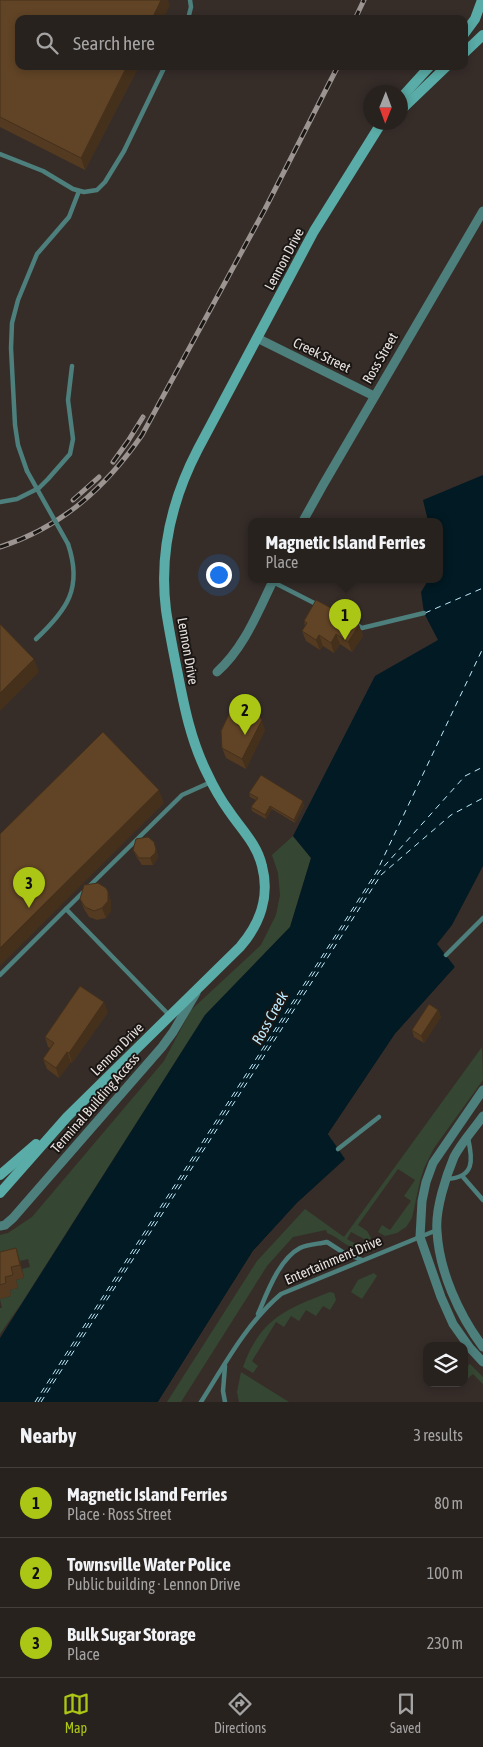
<!DOCTYPE html>
<html lang="en">
<head>
<meta charset="utf-8">
<style>
  body { margin:0; font-family:"Asap Condensed",sans-serif; background:#302a28; color:#f1f3f6 }
  .controls { position:absolute; right:15px; bottom:15px; display:grid; overflow:hidden; border-radius:10px; box-shadow:0 2px 8px #0003 }
  .controls button { width:45px; height:45px; display:grid; place-items:center; padding:0; border:0; border-bottom:1px solid #443f3d; background:#28221f; color:#f1f3f6; font:25px sans-serif }
  .compass { position:absolute; left:363px; top:85px; width:45px; height:45px; border-radius:50%; background:#28221f; box-shadow:0 2px 8px #0003; rotate:181deg }
  .you { position:absolute; left:218px; top:574px; width:18px; height:18px; margin:-12px; border:4px solid #fff; border-radius:50%; background:#1a73e8; box-shadow:0 0 0 8px #1a73e833 }
  .badge { display:grid; place-items:center; width:32px; height:32px; border-radius:50%; background:#abc614; color:#111; font-size:16px; font-weight:700 }
  .pin { position:absolute; translate:-50% -41px; filter:drop-shadow(0 1px 2px #0008) }
  .pin::after { content:''; position:absolute; top:26px; width:18px; height:15px; background:inherit; clip-path:polygon(0 0,100% 0,50% 100%) }
  .popup { position:absolute; left:248px; top:518px; width:195px; height:65px; box-sizing:border-box; display:grid; place-content:center; border-radius:10px; background:#28221f; filter:drop-shadow(0 1px 4px #0005); font-size:16px; white-space:nowrap; color:#a5a4a4 }
  .popup b { font-size:19px; color:#f1f3f6 }
  .popup::after { content:''; position:absolute; left:50%; top:100%; margin-left:-10px; border:10px solid transparent; border-top-color:#28221f }
  .list { margin:0; padding:0; list-style:none }
  h2 { display:flex; justify-content:space-between; align-items:center; height:65px; margin:0; padding:0 20px; font-size:21px }
  h2 small { font-size:16px; font-weight:400; color:#a5a4a4 }
  .list li { display:grid; grid-template-columns:32px 1fr auto; gap:15px; align-items:center; box-sizing:border-box; height:70px; padding:0 20px; border-top:1px solid #443f3d }
  .list b { display:block; font-size:19px; white-space:nowrap }
  .list p { margin:0; font-size:16px; white-space:nowrap; color:#a5a4a4 }
  .list em { font-size:16px; font-style:normal; color:#a5a4a4 }
  .icon { flex:none; width:28px; height:28px; fill:none; stroke:currentColor; stroke-width:2; stroke-linecap:round; stroke-linejoin:round }
  .map { position:relative; flex:none; width:483px; height:1402px; overflow:hidden }
  .search { position:absolute; background:#28221f; box-shadow:0 2px 8px #0003; left:15px; right:15px; top:15px; height:55px; display:flex; align-items:center; gap:12px; box-sizing:border-box; padding:0 18px; border-radius:10px; color:#a5a4a4; font-size:19px }
  .sheet { height:275px; background:#28221f }
  nav { display:flex; justify-content:space-around; align-items:center; box-sizing:border-box; height:70px; border-top:1px solid #443f3d; background:#28221f; font-size:14px; color:#a5a4a4 }
  nav a { display:grid; justify-items:center; gap:2px }
  nav .on { color:#abc614 }
  .map>svg:first-child { display:block }
  .green { fill:#354732; fill-rule:evenodd }
  .water { fill:#021a23 }
  .pier { fill:#362d29 }
  .lines { fill:none; stroke-linecap:round; stroke-linejoin:round }
  .ferry { stroke:#beecff; stroke-width:1; stroke-dasharray:6 5; stroke-linecap:butt }
  .lane { stroke:#4d7f7c; stroke-width:4.5 }
  .street { stroke:#4d7f7c; stroke-width:9 }
  .secondary { stroke:#59aca7; stroke-width:10 }
  .rail-casing { stroke:#9b9490; stroke-width:5 }
  .rail { stroke:#1a1614; stroke-width:3; stroke-dasharray:9; stroke-linecap:butt }
  .lane-bridge { stroke:#4d7f7c; stroke-width:4.5 }
  .wall { fill:#533a21 }
  .shaded-wall { fill:#44301b }
  .building { fill:#614426; stroke:#44301b }
  .labels { text-anchor:middle; stroke-width:4; stroke-linejoin:round; paint-order:stroke }
  .street-label { font-size:14px; fill:#e8e2df; stroke:#1a1614 }
  .water-label { font-size:15px; font-style:italic; fill:#beecff; stroke:#1a1614 }
</style>
</head>
<body>
<div class="map">
<svg width="483" height="1402" viewBox="0 0 483 1402">
  <rect width="100%" height="100%" fill="#362d29"/>
  <g class="green">
    <path d="M 293,836 L 311,858 L 290,927 L 205,1015 L 21,1304 L 0,1334 L 0,1308 L 2,1308 L 0,1299 L 11,1296 L 10,1290 L 18,1288 L 16,1280 L 24,1278 L 22,1269 L 30,1267 L 28,1259 L 0,1266 L 0,1235 L 8,1233 L 32,1217 L 164,1061 L 191,1010 L 261,945 L 276,915 L 280,895 L 278,873 L 272,855 Z"/>
    <path d="M 482,1047 L 483,1080 L 434,1148 L 424,1168 L 420,1181 L 412,1218 L 406,1227 L 397,1233 L 385,1236 L 378,1232 L 382,1225 L 390,1230 L 411,1201 L 404,1196 L 415,1180 L 398,1169 L 358,1225 L 367,1231 L 371,1238 L 366,1246 C 347,1252 343,1239 327,1233 L 326,1230 L 293,1237 L 267,1266 L 181,1402 L 167,1402 L 257,1261 L 305,1209 L 344,1237 ZM 351,1232 L 366,1240 L 362,1247 L 347,1239 Z"/>
    <path d="M 374,1273 L 377,1276 L 362,1299 L 351,1292 L 358,1280 Z"/>
    <path d="M 330,1292 L 334,1293 L 336,1300 L 330,1310 L 323,1306 L 316,1316 L 306,1310 L 299,1321 L 291,1316 L 284,1327 L 276,1322 L 252,1361 L 258,1366 L 253,1373 L 243,1367 C 260,1319 286,1309 330,1292 Z"/>
    <path d="M 470,1364 L 483,1377 L 483,1384 L 473,1374 L 465,1381 L 464,1369 Z"/>
    <path d="M 241,1372 L 289,1402 L 239,1402 L 237,1392 Z"/>
  </g>
  <path class="water" d="M 483,475 L 483,866 L 452,925 L 437,944 L 455,967 L 395,1034 L 328,1134 L 345,1159 L 297,1203 L 253,1251 L 158,1402 L 0,1402 L 0,1338 L 205,1015 L 290,927 L 311,858 L 293,836 L 375,676 L 438,640 L 424,613 L 421,592 L 429,579 L 439,579 L 439,521 L 428,521 L 423,500 Z"/>
  <g class="pier">
    <path d="M 456,963 L 457,968 L 397,1036 L 331,1134 L 334,1139 L 332,1140 L 328,1134 L 395,1034 L 455,967 L 454,965 Z"/>
    <path d="M 347,1158 L 346,1161 L 299,1205 L 255,1253 L 161,1402 L 158,1402 L 253,1251 L 297,1203 Z"/>
  </g>
  <g class="lines">
    <g class="ferry">
      <path d="M 425,613 L 483,588"/>
      <path d="M 35,1402 L 377,871 L 483,648"/>
      <path d="M 38,1402 L 379,872 L 465,776 L 483,767"/>
      <path d="M 41,1402 L 381,875 L 451,815 L 483,798"/>
    </g>
    <g class="lane">
      <path d="M 188,19 L 191,7 L 190,0"/>
      <path d="M 0,154 L 43,171 L 73,189 L 84,192 L 97,190 L 105,182 L 124,151 L 165,66"/>
      <path d="M 27,471 L 18,445 L 15,425 L 11,348 L 12,323 L 18,300 L 37,254 L 69,217 L 79,191"/>
      <path d="M 0,502 L 17,499 L 39,488 L 48,479 L 70,454 L 73,439 L 68,400 L 72,366"/>
      <path d="M 273,582 L 318,605"/>
      <path d="M 356,624 L 362,628 L 424,613"/>
      <path d="M 36,639 C 67,610 83,588 68,544"/>
      <path d="M 446,955 L 483,918"/>
      <path d="M 0,975 L 66,909"/>
      <path d="M 170,1016 L 66,909 L 179,798 L 182,795 L 211,782"/>
      <path d="M 338,1149 L 379,1117"/>
      <path d="M 463,1177 L 483,1200"/>
      <path d="M 446,1179 C 475,1178 473,1160 468,1138"/>
      <path d="M 258,1314 C 267,1293 279,1259 300,1248 C 308,1244 319,1244 327,1242 L 344,1253 L 362,1260"/>
      <path d="M 225,1366 L 223,1391 L 225,1402"/>
      <path d="M 201,1402 C 225,1364 246,1324 281,1294 L 437,1230"/>
    </g>
    <g class="street">
      <path d="M 257,338 L 374,396"/>
      <path d="M 303,521 L 323,485 L 483,211"/>
      <path d="M 217,672 C 245,647 258,611 274,579"/>
      <path d="M 483,1090 L 433,1163 L 426,1182 L 422,1201 L 420,1237 L 441,1297 L 453,1324 L 470,1348 L 483,1362"/>
      <path d="M 483,1116 C 474,1129 461,1143 454,1157 C 446,1176 435,1210 437,1231 C 439,1271 459,1315 483,1347"/>
      <path d="M 0,1226 L 5,1225 L 13,1218 L 162,1047 L 173,1032 L 196,993"/>
    </g>
    <g class="secondary">
      <path d="M 464,34 L 475,19 L 482,0"/>
      <path d="M 464,53 L 483,35"/>
      <path d="M 400,99 L 430,66"/>
      <path d="M 400,111 L 447,66"/>
      <path d="M 0,1175 L 36,1144"/>
      <path d="M 0,1193 L 67,1117 L 240,947 C 260,924 270,896 262,866 C 257,844 241,829 229,811 C 221,800 214,788 208,775 C 191,742 184,706 177,670 C 173,650 169,630 166,610 C 159,554 172,499 198,449 L 314,231 L 382,122"/>
    </g>
    <defs>
      <g id="rail">
        <path d="M 355,19 L 364,0"/>
        <path d="M 113,462 L 128,441 L 143,417"/>
        <path d="M 73,500 L 99,477"/>
        <path d="M 0,547 C 62,527 105,488 142,435 L 265,209 L 338,66"/>
      </g>
    </defs>
    <use href="#rail" class="rail-casing"/>
    <use href="#rail" class="rail"/>
    <path class="lane-bridge" d="M 27,471 L 68,544"/>
  </g>
  <g class="wall">
    <path d="M 0,0 L 170,5 L 19,66 L 139,66 L 85,170 L 0,127 Z"/>
    <path d="M 304,621 L 359,625 L 363,636 L 352,652 L 340,644 L 334,653 L 323,646 L 320,650 L 306,641 L 302,631 L 305,626 Z"/>
    <path d="M 265,730 L 246,769 L 226,758 L 222,748 Z"/>
    <path d="M 249,793 L 304,805 L 295,823 L 272,809 L 266,819 L 252,811 L 251,807 L 256,800 L 250,797 Z"/>
    <path d="M 154,842 L 158,856 L 157,859 L 153,865 L 142,865 L 136,856 L 133,850 Z"/>
    <path d="M 108,892 L 111,902 L 111,911 L 106,918 L 97,920 L 89,917 L 84,909 L 80,899 Z"/>
    <path d="M 438,1010 L 441,1017 L 424,1043 L 414,1037 L 412,1030 Z"/>
    <path d="M 108,1012 L 72,1063 L 71,1062 L 59,1078 L 47,1069 L 43,1059 L 51,1048 L 48,1047 L 45,1037 Z"/>
    <path d="M 16,1248 L 20,1261 L 24,1278 L 16,1280 L 18,1288 L 10,1290 L 11,1296 L 0,1299 L 0,1252 Z"/>
  </g>
  <g class="shaded-wall">
    <path d="M 161,0 L 168,0 L 170,5 L 163,19 L 152,19 Z"/>
    <path d="M 127,66 L 139,66 L 85,170 L 81,158 Z"/>
    <path d="M 359,625 L 363,636 L 352,652 L 348,642 Z"/>
    <path d="M 336,634 L 340,644 L 334,653 L 331,643 Z"/>
    <path d="M 319,635 L 323,646 L 320,650 L 316,640 Z"/>
    <path d="M 34,659 L 39,672 L 0,711 L 0,693 Z"/>
    <path d="M 262,720 L 265,730 L 246,769 L 242,759 Z"/>
    <path d="M 159,790 L 164,803 L 0,966 L 0,948 Z"/>
    <path d="M 303,801 L 304,805 L 295,823 L 294,820 Z"/>
    <path d="M 270,806 L 272,809 L 266,819 L 265,815 Z"/>
    <path d="M 154,842 L 158,856 L 157,859 L 153,865 L 150,858 Z"/>
    <path d="M 108,892 L 111,902 L 111,911 L 106,918 L 102,908 Z"/>
    <path d="M 104,1002 L 108,1012 L 72,1063 L 69,1053 Z"/>
    <path d="M 438,1010 L 441,1017 L 424,1043 L 421,1036 Z"/>
    <path d="M 67,1052 L 71,1062 L 59,1078 L 56,1068 Z"/>
    <path d="M 16,1248 L 20,1261 L 24,1278 L 20,1265 Z"/>
  </g>
  <g class="building">
    <path d="M 0,0 L 161,0 L 152,19 L 19,19 L 19,66 L 127,66 L 81,158 L 0,117 Z"/>
    <path d="M 316,600 L 342,614 L 359,625 L 348,642 L 336,634 L 331,643 L 319,635 L 316,640 L 302,631 L 307,623 L 304,621 Z"/>
    <path d="M 0,624 L 34,659 L 0,693 Z"/>
    <path d="M 237,697 L 253,705 L 262,720 L 242,759 L 222,748 L 221,731 Z"/>
    <path d="M 103,732 L 159,790 L 0,948 L 0,834 Z"/>
    <path d="M 261,775 L 303,801 L 294,820 L 270,806 L 265,815 L 251,807 L 258,798 L 249,793 Z"/>
    <path d="M 148,837 L 154,842 L 156,849 L 155,853 L 150,858 L 139,858 L 133,850 L 136,839 Z"/>
    <path d="M 98,883 L 106,888 L 108,892 L 108,901 L 102,908 L 94,911 L 85,907 L 80,899 L 84,885 Z"/>
    <path d="M 80,986 L 104,1002 L 69,1053 L 67,1052 L 56,1068 L 43,1059 L 54,1043 L 45,1037 Z"/>
    <path d="M 429,1004 L 438,1010 L 421,1036 L 412,1030 Z"/>
    <path d="M 16,1248 L 20,1265 L 11,1267 L 13,1275 L 5,1277 L 6,1283 L 0,1285 L 0,1252 Z"/>
  </g>
  <g class="labels">
    <g class="street-label">
      <text transform="translate(284 259) rotate(-62)" y="5">Lennon Drive</text>
      <text transform="translate(322 355) rotate(26)" y="5">Creek Street</text>
      <text transform="translate(380 358) rotate(-60)" y="5">Ross Street</text>
      <text transform="translate(188 651) rotate(80)" y="5">Lennon Drive</text>
      <text transform="translate(117 1049) rotate(-45)" y="5">Lennon Drive</text>
      <text transform="translate(95 1103) rotate(-49)" y="5">Terminal Building Access</text>
      <text transform="translate(333 1260) rotate(-23)" y="5">Entertainment Drive</text>
    </g>
    <g class="water-label">
      <text transform="translate(270 1018) rotate(-61)" y="5">Ross Creek</text>
    </g>
  </g>
</svg>
<div class="controls">
<button><svg class="icon" aria-label="layers" viewBox="0 0 24 24"><path d="M12 4l9 5-9 5-9-5zM3 14l9 5 9-5"/></svg></button>
</div>
<svg class="compass" viewBox="-18 -18 36 36"><path d="M0-13l5 13h-10z" fill="#e53935"/><path d="M0 13l5-13h-10z" fill="#a5a4a4"/></svg>
<div class="you"></div>
<div class="pin badge" style="left:345px;top:640px">1</div>
<div class="popup"><b>Magnetic Island Ferries</b>Place</div>
<div class="pin badge" style="left:245px;top:735px">2</div>
<div class="pin badge" style="left:29px;top:908px">3</div>
<div class="search"><svg class="icon" aria-label="search" viewBox="0 0 24 24"><circle cx="10" cy="10" r="6"/><path d="M15 15l6 6"/></svg>Search here</div>
</div>
<section class="sheet">
<h2>Nearby<small>3 results</small></h2>
<ul class="list">
<li><span class="badge">1</span><div><b>Magnetic Island Ferries</b><p>Place · Ross Street</p></div><em>80 m</em></li>
<li><span class="badge">2</span><div><b>Townsville Water Police</b><p>Public building · Lennon Drive</p></div><em>100 m</em></li>
<li><span class="badge">3</span><div><b>Bulk Sugar Storage</b><p>Place</p></div><em>230 m</em></li>
</ul>
</section>
<nav>
<a class="on"><svg class="icon" aria-label="map" viewBox="0 0 24 24"><path d="M3 6l6-2 6 2 6-2v14l-6 2-6-2-6 2zM9 4v14M15 6v14"/></svg>Map</a>
<a><svg class="icon" aria-label="directions" viewBox="0 0 24 24"><path d="M12 3l9 9-9 9-9-9zM9 14v-3h6M13 9l2 2-2 2"/></svg>Directions</a>
<a><svg class="icon" aria-label="saved" viewBox="0 0 24 24"><path d="M7 4h10v16l-5-4-5 4z"/></svg>Saved</a>
</nav>
</body>
</html>
